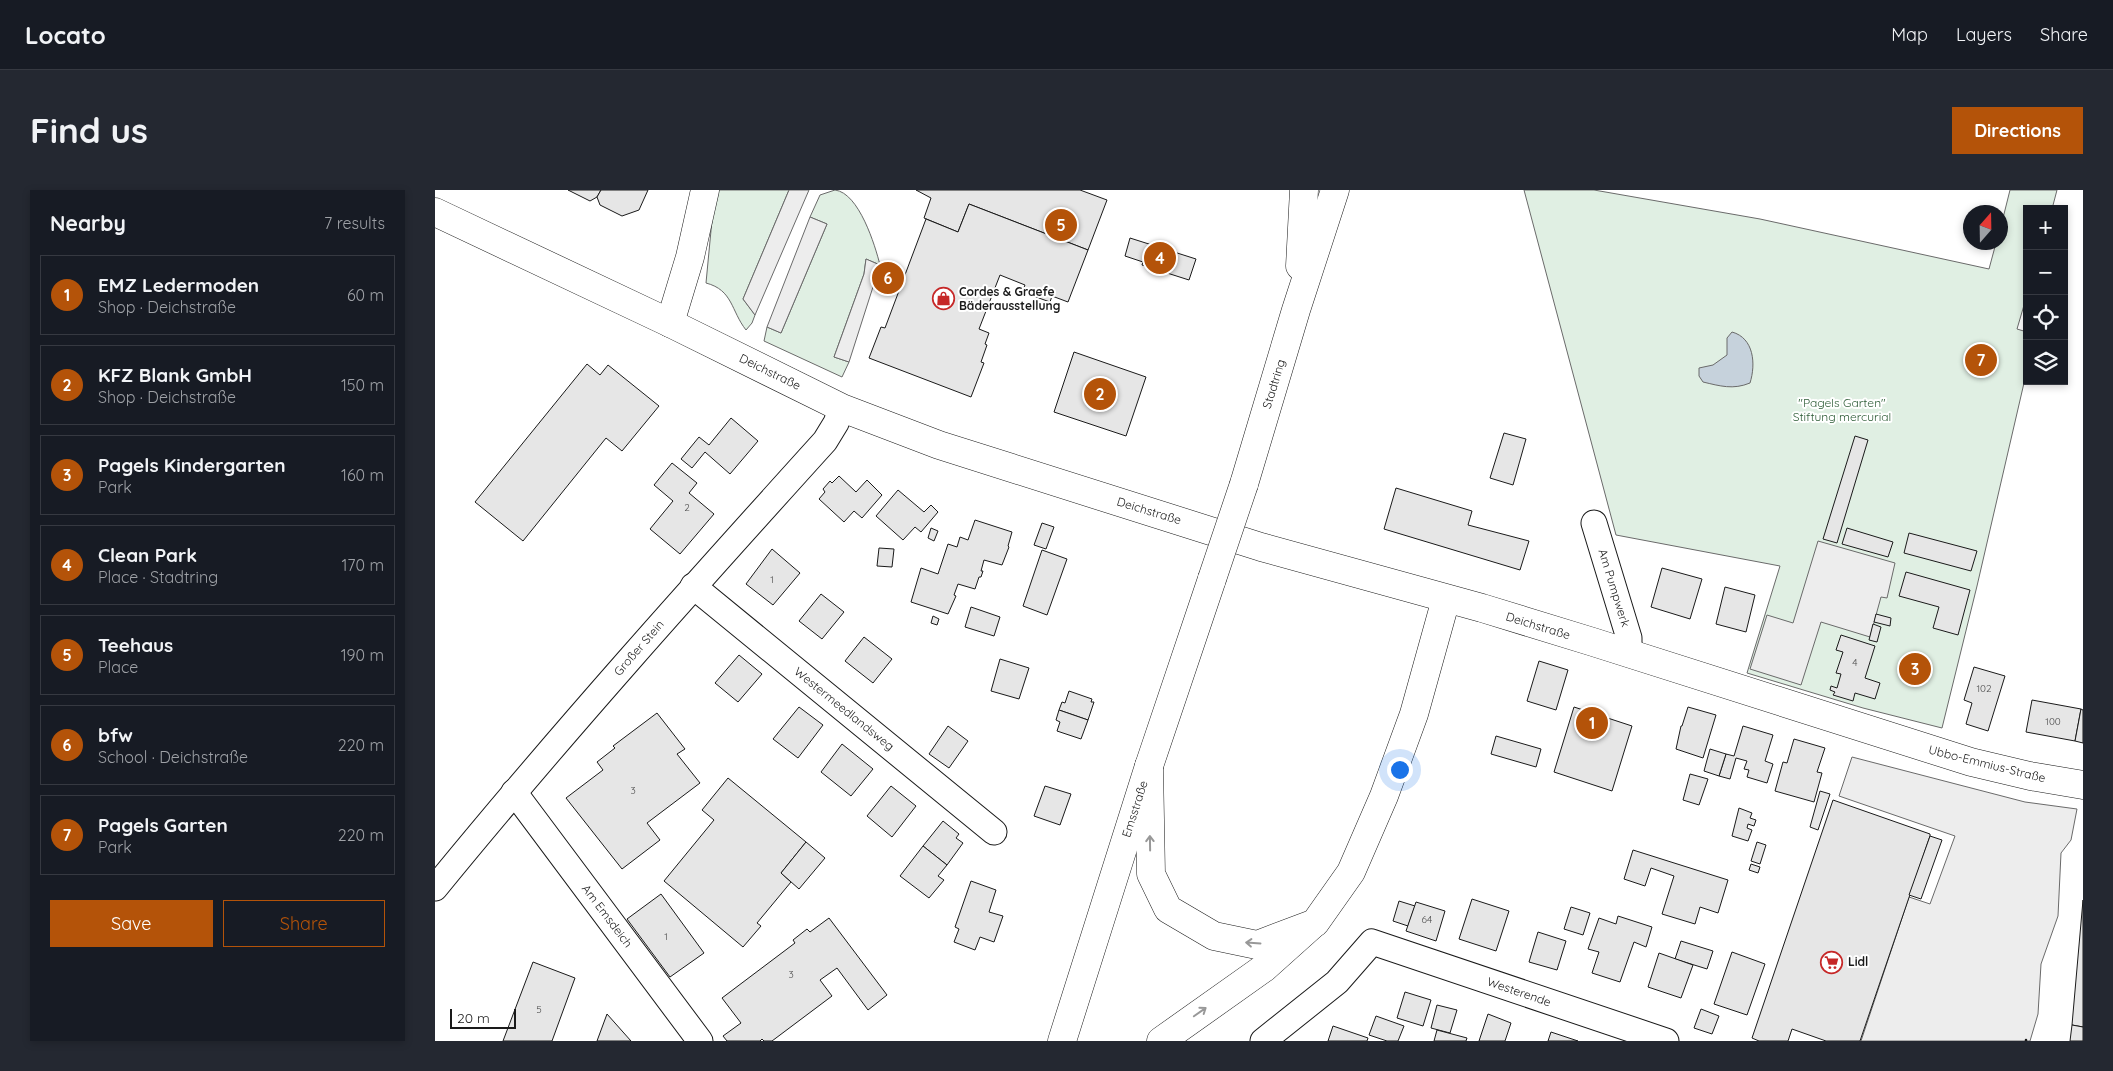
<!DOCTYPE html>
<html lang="en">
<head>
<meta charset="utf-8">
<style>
  body { margin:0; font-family:Quicksand,sans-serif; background:#242831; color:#f1f3f6 }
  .controls { position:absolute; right:15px; top:15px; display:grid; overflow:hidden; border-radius:0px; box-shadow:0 2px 8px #0003 }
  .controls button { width:45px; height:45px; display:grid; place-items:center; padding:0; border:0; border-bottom:1px solid #363941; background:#171b24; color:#f1f3f6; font:25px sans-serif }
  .compass { position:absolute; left:1528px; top:15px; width:45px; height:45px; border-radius:50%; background:#171b24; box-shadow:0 2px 8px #0003; rotate:20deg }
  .scale { position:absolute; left:15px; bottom:12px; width:66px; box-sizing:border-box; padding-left:5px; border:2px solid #1a1a1a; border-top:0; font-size:14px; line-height:18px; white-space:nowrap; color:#1a1a1a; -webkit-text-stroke:4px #fff; paint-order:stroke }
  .you { position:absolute; left:964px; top:579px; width:18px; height:18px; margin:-12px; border:4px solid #fff; border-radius:50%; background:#1a73e8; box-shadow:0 0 0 8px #1a73e833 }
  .badge { display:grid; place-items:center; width:32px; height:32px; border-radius:50%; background:#b45309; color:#fff; font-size:16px; font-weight:700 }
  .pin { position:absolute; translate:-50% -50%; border:2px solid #fff; box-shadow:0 1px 5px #0006 }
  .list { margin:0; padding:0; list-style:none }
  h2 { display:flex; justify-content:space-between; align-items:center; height:65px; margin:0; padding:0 20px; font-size:21px }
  h2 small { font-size:16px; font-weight:400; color:#9ea1a6 }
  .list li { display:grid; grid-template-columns:32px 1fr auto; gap:15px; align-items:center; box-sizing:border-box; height:80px; margin:0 10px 10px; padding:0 10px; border:1px solid #363941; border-radius:0px }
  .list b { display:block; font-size:19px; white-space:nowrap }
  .list p { margin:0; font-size:16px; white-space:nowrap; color:#9ea1a6 }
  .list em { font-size:16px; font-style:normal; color:#9ea1a6 }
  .actions { display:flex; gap:10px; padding:15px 20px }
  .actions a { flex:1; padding:11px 0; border:1px solid #b45309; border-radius:0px; text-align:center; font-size:18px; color:#b45309 }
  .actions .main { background:#b45309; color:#fff }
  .icon { flex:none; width:28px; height:28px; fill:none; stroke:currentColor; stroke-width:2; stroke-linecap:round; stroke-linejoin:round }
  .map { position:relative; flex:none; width:1648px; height:851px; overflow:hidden; border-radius:0px }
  header { display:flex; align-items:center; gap:30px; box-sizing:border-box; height:70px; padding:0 25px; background:#171b24; border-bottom:1px solid #363941 }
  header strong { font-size:24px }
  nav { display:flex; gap:28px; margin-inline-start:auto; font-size:18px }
  .intro { display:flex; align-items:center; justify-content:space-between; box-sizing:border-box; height:120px; padding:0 30px }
  h1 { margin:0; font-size:35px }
  .button { padding:12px 22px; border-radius:0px; background:#b45309; color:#fff; font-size:18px; font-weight:700 }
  main { display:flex; gap:30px; padding:0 30px }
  aside { flex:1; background:#171b24; border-radius:0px; box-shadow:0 2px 8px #0003 }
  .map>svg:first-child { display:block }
  .green { fill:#e0efe3; stroke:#6a6a6a }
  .parking { fill:#ededed; stroke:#6a6a6a }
  .water { fill:#c6d2dc; stroke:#6a6a6a }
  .building { fill:#e6e6e6; stroke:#1a1a1a }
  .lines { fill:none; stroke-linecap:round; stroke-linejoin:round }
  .minor-casing { stroke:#1a1a1a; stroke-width:27 }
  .major-casing { stroke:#1a1a1a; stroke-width:29 }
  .highway-casing { stroke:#1a1a1a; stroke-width:29 }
  .minor { stroke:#fff; stroke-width:25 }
  .major { stroke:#fff; stroke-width:28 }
  .highway { stroke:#fff; stroke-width:28 }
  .highway-bridge-casing { stroke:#1a1a1a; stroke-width:29; stroke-linecap:butt }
  .highway-bridge { stroke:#fff; stroke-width:28 }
  .wall { stroke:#1a1a1a; stroke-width:2.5 }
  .oneway { stroke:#989898 }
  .labels { text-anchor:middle; stroke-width:4; stroke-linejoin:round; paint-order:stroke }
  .number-label { font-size:10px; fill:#4d4d4d }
  .poi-label { font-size:12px; font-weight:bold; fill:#1a1a1a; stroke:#fff; text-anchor:start }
  .street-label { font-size:12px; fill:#1a1a1a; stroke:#fff }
  .park-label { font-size:12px; fill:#2b5a34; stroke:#fff }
</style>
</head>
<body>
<header>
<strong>Locato</strong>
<nav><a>Map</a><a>Layers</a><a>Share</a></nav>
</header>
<div class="intro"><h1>Find us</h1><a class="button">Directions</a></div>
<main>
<aside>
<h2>Nearby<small>7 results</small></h2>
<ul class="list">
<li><span class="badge">1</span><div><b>EMZ Ledermoden</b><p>Shop · Deichstraße</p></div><em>60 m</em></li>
<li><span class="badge">2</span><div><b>KFZ Blank GmbH</b><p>Shop · Deichstraße</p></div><em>150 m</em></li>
<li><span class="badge">3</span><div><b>Pagels Kindergarten</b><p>Park</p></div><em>160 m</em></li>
<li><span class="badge">4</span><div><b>Clean Park</b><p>Place · Stadtring</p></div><em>170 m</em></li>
<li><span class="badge">5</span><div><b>Teehaus</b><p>Place</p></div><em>190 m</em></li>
<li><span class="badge">6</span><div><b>bfw</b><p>School · Deichstraße</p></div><em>220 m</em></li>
<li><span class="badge">7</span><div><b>Pagels Garten</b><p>Park</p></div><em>220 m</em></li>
</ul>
<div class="actions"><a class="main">Save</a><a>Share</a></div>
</aside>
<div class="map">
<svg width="1648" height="851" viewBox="0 0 1648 851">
  <rect width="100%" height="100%" fill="#fff"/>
  <g class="green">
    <path d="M 283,0 L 354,0 L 308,109 L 320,125 L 317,133 L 311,140 C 296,121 298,100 271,93 L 277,30 Z"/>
    <path d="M 400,0 C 424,3 440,55 445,75 L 431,69 L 429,84 L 399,167 L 414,172 L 407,187 L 329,151 L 332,137 L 346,143 L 392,34 L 375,27 L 385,5 Z"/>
    <path d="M 1089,0 L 1159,0 L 1325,29 L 1554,79 L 1561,53 L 1566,52 L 1566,36 L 1575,0 L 1622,0 L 1617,19 L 1592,19 L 1592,105 L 1582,139 L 1592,142 L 1592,180 L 1542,396 L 1507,538 L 1428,518 L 1312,483 L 1345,376 L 1181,345 Z"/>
  </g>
  <g class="parking">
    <path d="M 354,0 L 374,0 L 320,125 L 308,109 Z"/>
    <path d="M 375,27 L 392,34 L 346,143 L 332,137 Z"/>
    <path d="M 431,69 L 445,75 L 414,172 L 399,167 L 429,84 Z"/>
    <path d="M 1383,351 L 1460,373 L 1452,408 L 1446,407 L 1435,447 L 1386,432 L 1366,495 L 1315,479 L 1332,425 L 1358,433 Z"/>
    <path d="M 1417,567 L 1590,612 L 1642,619 L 1636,650 L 1626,663 L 1623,726 L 1606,774 L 1603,824 L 1595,851 L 1426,851 L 1474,707 L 1495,714 L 1520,646 L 1404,606 Z"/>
  </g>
  <path class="water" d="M 1297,142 C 1319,148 1321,174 1315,193 C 1298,200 1285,196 1268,192 L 1264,186 L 1264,178 L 1278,175 L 1292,165 L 1292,148 Z"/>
  <g class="building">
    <path d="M 133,0 L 166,0 L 162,7 L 155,11 Z"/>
    <path d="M 166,0 L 213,0 L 204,20 L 187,26 L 165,15 L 162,7 Z"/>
    <path d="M 481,0 L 645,0 L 672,10 L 653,60 L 534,14 L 523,42 L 489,28 L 496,8 Z"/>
    <path d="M 534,14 L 653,60 L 633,112 L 617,106 L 615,112 L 587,102 L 590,95 L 565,85 L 544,139 L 554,143 L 550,154 L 552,155 L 546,172 L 549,173 L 536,207 L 434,168 L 446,137 L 450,138 L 491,29 L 523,42 Z"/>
    <path d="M 695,48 L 761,69 L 754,90 L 707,75 L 708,72 L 690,66 Z"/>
    <path d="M 639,162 L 711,187 L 691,246 L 619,222 Z"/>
    <path d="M 152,174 L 165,185 L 173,175 L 224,216 L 187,261 L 171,248 L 88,351 L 40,312 Z"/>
    <path d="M 296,228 L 323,251 L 295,284 L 270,262 L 257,278 L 246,269 L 264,247 L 274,255 Z"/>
    <path d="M 1069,243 L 1091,249 L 1078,295 L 1055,288 Z"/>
    <path d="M 1420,246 L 1433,250 L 1402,353 L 1388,349 Z"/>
    <path d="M 237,273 L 262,293 L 254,303 L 279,324 L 245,364 L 215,339 L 238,311 L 219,295 Z"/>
    <path d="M 404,286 L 421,302 L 432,290 L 447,305 L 427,328 L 419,321 L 409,332 L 384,309 L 390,302 L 388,299 L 395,291 L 397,293 Z"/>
    <path d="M 961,298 L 1037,321 L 1033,335 L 1094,351 L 1085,380 L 949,339 Z"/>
    <path d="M 463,300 L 489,322 L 496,315 L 503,322 L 486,342 L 480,337 L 468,350 L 441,326 Z"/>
    <path d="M 540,330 L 577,342 L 573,356 L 574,357 L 567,375 L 549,370 L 546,381 L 548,381 L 546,387 L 544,387 L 540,399 L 523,394 L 519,405 L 521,406 L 513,424 L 476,412 L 486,378 L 503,384 L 513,354 L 522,357 L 525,347 L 533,350 Z"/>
    <path d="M 607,333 L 619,337 L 611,359 L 599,355 Z"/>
    <path d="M 496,338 L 503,341 L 499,351 L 493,348 Z"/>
    <path d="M 1412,338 L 1458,352 L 1453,367 L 1407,354 Z"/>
    <path d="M 1474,343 L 1542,361 L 1536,381 L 1469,363 Z"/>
    <path d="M 444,358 L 459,359 L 457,377 L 442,376 Z"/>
    <path d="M 337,359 L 365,383 L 338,415 L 311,394 Z"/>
    <path d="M 607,360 L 632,369 L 612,425 L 588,416 Z"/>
    <path d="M 1227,378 L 1267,389 L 1255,429 L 1216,417 Z"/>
    <path d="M 1471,382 L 1535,400 L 1523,445 L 1498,438 L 1504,417 L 1464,406 Z"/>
    <path d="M 1290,397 L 1320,405 L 1311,442 L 1281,434 Z"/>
    <path d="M 386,404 L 409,422 L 387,449 L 364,431 Z"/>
    <path d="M 536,417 L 565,427 L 559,446 L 530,437 Z"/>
    <path d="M 1441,424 L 1456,428 L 1455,436 L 1439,432 Z"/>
    <path d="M 498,426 L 504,429 L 502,435 L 496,433 Z"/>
    <path d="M 1438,434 L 1446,437 L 1442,452 L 1434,450 Z"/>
    <path d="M 1406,445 L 1440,456 L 1430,488 L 1445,493 L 1440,509 L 1420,503 L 1418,511 L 1398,505 L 1400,502 L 1395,500 L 1396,496 L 1402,498 L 1406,484 L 1401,483 L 1408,462 L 1401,460 Z"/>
    <path d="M 429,447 L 457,469 L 438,493 L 410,471 Z"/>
    <path d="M 304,465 L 327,484 L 303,512 L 280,493 Z"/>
    <path d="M 565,469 L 594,478 L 584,509 L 556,501 Z"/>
    <path d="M 1104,471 L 1133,480 L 1121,520 L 1092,511 Z"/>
    <path d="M 1539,477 L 1570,486 L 1553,541 L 1531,534 L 1537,513 L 1529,510 Z"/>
    <path d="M 634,501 L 657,509 L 656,512 L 659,512 L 653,530 L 624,520 L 627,512 L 630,513 Z"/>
    <path d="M 1597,510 L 1646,519 L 1640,551 L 1591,542 Z"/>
    <path d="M 364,517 L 388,535 L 363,568 L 338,549 Z"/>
    <path d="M 1139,517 L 1197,536 L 1177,601 L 1119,582 Z"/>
    <path d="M 1253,517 L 1281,525 L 1268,568 L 1241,559 L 1246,536 L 1247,536 Z"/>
    <path d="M 1646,519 L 1648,520 L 1648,553 L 1640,551 Z"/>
    <path d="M 624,520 L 653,530 L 646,549 L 622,541 L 625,532 L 621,530 Z"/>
    <path d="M 222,523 L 250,559 L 242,564 L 265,593 L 212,633 L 225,650 L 187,679 L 131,608 L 168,580 L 162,572 L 180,558 L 178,556 Z"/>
    <path d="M 513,536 L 533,551 L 514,578 L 494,564 Z"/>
    <path d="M 1308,536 L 1338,545 L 1330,571 L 1338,574 L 1332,593 L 1312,587 L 1314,580 L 1309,579 L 1312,571 L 1301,568 L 1295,589 L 1284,586 L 1291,564 L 1299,566 Z"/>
    <path d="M 1061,546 L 1106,559 L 1101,577 L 1056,564 Z"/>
    <path d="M 1359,549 L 1390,558 L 1382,582 L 1387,583 L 1379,612 L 1340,601 L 1348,572 L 1352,573 Z"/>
    <path d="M 407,554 L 438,579 L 416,606 L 386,582 Z"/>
    <path d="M 1275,559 L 1291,564 L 1284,586 L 1269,581 Z"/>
    <path d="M 1255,584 L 1273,589 L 1264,615 L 1248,610 Z"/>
    <path d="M 293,588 L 371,652 L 346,683 L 356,692 L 322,733 L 326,736 L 308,757 L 229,691 L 279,630 L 267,620 Z"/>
    <path d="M 456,596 L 481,616 L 457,647 L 432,626 Z"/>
    <path d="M 610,596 L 636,604 L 625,635 L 599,626 Z"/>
    <path d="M 1385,601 L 1395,604 L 1383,640 L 1375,637 Z"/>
    <path d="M 1398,610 L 1495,644 L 1495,646 L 1425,851 L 1391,851 L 1357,839 L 1353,851 L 1324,851 L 1317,848 Z"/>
    <path d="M 1304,618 L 1317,623 L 1315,628 L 1321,630 L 1319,636 L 1313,634 L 1312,638 L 1317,640 L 1313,651 L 1297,646 Z"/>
    <path d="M 508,631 L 524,644 L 521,648 L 528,653 L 512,675 L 488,656 Z"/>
    <path d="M 1495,646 L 1507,650 L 1486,709 L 1474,705 Z"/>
    <path d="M 371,652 L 390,668 L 364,699 L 346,683 Z"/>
    <path d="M 1322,652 L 1331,655 L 1325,674 L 1316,671 Z"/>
    <path d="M 488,656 L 512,675 L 503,686 L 509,690 L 494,708 L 465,686 Z"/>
    <path d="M 1198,660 L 1293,690 L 1283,723 L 1265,717 L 1260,734 L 1227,724 L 1239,686 L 1216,678 L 1210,696 L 1189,689 Z"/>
    <path d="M 1316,674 L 1325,677 L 1323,683 L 1314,680 Z"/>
    <path d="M 536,691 L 561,700 L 554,722 L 568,726 L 559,752 L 545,747 L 540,760 L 519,752 L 524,739 L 520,737 Z"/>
    <path d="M 226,704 L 269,763 L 235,787 L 192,729 Z"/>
    <path d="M 1037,709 L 1074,721 L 1061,761 L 1024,749 Z"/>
    <path d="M 1648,710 L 1648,837 L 1637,835 Z"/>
    <path d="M 964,711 L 980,716 L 973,736 L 958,731 Z"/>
    <path d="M 981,712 L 1010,721 L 1001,751 L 971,741 Z"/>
    <path d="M 1136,717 L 1155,723 L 1148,745 L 1129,739 Z"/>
    <path d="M 1183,726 L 1217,737 L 1211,757 L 1199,752 L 1185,792 L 1157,783 L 1164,762 L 1153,759 L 1164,728 L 1181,734 Z"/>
    <path d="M 394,728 L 452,805 L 433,820 L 402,778 L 385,790 L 397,806 L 337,851 L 329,851 L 327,849 L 325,851 L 292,851 L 288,846 L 306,833 L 287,808 L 360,753 L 358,750 L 372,739 L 375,742 Z"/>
    <path d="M 1103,742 L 1131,751 L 1122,780 L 1094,772 Z"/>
    <path d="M 1246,751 L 1278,761 L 1272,779 L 1240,769 Z"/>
    <path d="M 1297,762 L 1330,774 L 1312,825 L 1279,814 Z"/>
    <path d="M 1224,763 L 1258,775 L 1246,808 L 1213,797 Z"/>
    <path d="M 98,772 L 140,788 L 117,851 L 68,851 Z"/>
    <path d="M 970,802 L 996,810 L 988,836 L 962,828 Z"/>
    <path d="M 1002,815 L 1022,820 L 1015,843 L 996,838 Z"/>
    <path d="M 1266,819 L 1284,826 L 1277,844 L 1259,838 Z"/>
    <path d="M 172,824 L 196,851 L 162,851 Z"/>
    <path d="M 1053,824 L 1076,833 L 1070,851 L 1044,851 Z"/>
    <path d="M 941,826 L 969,836 L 963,851 L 952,851 L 934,845 Z"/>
    <path d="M 1637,835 L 1648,837 L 1648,851 L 1635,851 Z"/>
    <path d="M 898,836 L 933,848 L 932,851 L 893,851 Z"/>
    <path d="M 1002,840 L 1032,848 L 1031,851 L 999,851 Z"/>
    <path d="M 1116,842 L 1143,851 L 1113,851 Z"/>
  </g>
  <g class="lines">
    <defs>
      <g id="minor">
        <path d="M 1159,333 L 1194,448 L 1194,463"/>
        <path d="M 258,396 L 559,642"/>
        <path d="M 79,602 L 265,851"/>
        <path d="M 0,698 C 125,545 257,398 390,251 L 401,233 L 407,218"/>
        <path d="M 828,851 L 902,792 L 937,752 L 1231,851"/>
      </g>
      <g id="major">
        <path d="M 0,22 L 235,133 L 407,218 L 504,255 L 826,357 L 1047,418 L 1158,452 L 1536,572 L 1595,586 L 1648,595"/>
        <path d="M 726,851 L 829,778 L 877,735"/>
      </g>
      <g id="highway">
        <path d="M 865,76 L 869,0"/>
        <path d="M 235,133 L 255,67 L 270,0"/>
        <path d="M 809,294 L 861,120 L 900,0"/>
        <path d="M 714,576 L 716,684 L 733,719 L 779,746 L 822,755 L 880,733 L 916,682 L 949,606 L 979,524 L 1011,409"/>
        <path d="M 627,851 L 714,576 L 777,389"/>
      </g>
    </defs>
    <use href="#minor" class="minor-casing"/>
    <use href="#major" class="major-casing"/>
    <use href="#highway" class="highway-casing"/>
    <use href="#minor" class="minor"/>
    <use href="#major" class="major"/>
    <use href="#highway" class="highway"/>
    <defs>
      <path id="highway-bridge" d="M 777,389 L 809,294"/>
    </defs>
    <use href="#highway-bridge" class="highway-bridge-casing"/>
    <use href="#highway-bridge" class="highway-bridge"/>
    <path class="wall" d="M 1591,851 L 1591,850"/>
  </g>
  <defs><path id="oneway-shaft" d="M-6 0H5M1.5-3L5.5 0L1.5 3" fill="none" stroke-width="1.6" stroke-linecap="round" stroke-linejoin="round" transform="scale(1.25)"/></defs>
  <g class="oneway">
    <use href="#oneway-shaft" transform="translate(715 653) rotate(-91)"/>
    <use href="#oneway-shaft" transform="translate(818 753) rotate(-176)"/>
    <use href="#oneway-shaft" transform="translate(765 822) rotate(-35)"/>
  </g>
  <defs>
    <symbol id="shop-ring" viewBox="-11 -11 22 22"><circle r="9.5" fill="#fff" stroke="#c62828" stroke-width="1.5"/><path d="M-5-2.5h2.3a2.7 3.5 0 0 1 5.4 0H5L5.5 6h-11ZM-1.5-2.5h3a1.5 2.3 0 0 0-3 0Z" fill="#c62828"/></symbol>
    <symbol id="supermarket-ring" viewBox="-11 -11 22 22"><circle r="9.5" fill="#fff" stroke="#c62828" stroke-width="1.5"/><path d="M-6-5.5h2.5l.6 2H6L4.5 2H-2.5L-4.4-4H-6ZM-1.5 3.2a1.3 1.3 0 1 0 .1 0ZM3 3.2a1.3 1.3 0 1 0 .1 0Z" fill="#c62828"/></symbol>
  </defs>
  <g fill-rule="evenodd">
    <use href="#shop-ring" x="496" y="96" width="25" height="25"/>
    <use href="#supermarket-ring" x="1384" y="760" width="25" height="25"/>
  </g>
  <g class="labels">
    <g class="number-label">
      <text x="252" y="321">2</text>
      <text x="337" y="393">1</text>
      <text x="1420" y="476">4</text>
      <text x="1549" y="502">102</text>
      <text x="1618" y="535">100</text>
      <text x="198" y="604">3</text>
      <text x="992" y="733">64</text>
      <text x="231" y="750">1</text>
      <text x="356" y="788">3</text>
      <text x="104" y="823">5</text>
    </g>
    <g class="poi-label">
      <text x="524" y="106">Cordes &amp; Graefe<tspan x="524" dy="14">Bäderausstellung</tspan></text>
      <text x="1413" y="776">Lidl</text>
    </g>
    <g class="street-label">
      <text transform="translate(335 182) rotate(26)" y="4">Deichstraße</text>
      <text transform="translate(839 194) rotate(-73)" y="4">Stadtring</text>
      <text transform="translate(714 321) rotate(17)" y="4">Deichstraße</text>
      <text transform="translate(1179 398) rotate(73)" y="4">Am Pumpwerk</text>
      <text transform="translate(1103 436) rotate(17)" y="4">Deichstraße</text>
      <text transform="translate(204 458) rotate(-49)" y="4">Großer Stein</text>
      <text transform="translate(409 519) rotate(39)" y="4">Westermeedlandsweg</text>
      <text transform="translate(1552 574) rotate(14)" y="4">Ubbo-Emmius-Straße</text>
      <text transform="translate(700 619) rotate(-72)" y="4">Emsstraße</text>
      <text transform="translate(172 726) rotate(53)" y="4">Am Emsdeich</text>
      <text transform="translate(1084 802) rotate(19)" y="4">Westerende</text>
    </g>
    <g class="park-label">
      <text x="1407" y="217">"Pagels Garten"<tspan x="1407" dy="14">Stiftung mercurial</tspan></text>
    </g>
  </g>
</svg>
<div class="controls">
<button>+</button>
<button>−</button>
<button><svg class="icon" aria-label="locate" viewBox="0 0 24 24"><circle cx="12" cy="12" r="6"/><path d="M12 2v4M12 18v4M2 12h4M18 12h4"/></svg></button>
<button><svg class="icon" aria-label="layers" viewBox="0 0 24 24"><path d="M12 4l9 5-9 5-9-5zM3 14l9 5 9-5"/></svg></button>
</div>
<svg class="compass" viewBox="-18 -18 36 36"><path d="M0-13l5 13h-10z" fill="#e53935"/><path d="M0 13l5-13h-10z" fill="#9ea1a6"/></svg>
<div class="scale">20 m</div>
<div class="you"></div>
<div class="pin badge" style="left:1157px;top:533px">1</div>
<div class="pin badge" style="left:665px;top:204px">2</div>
<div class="pin badge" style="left:1480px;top:479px">3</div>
<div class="pin badge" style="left:725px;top:68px">4</div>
<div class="pin badge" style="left:626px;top:35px">5</div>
<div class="pin badge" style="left:453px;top:88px">6</div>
<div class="pin badge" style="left:1546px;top:170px">7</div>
</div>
</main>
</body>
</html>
